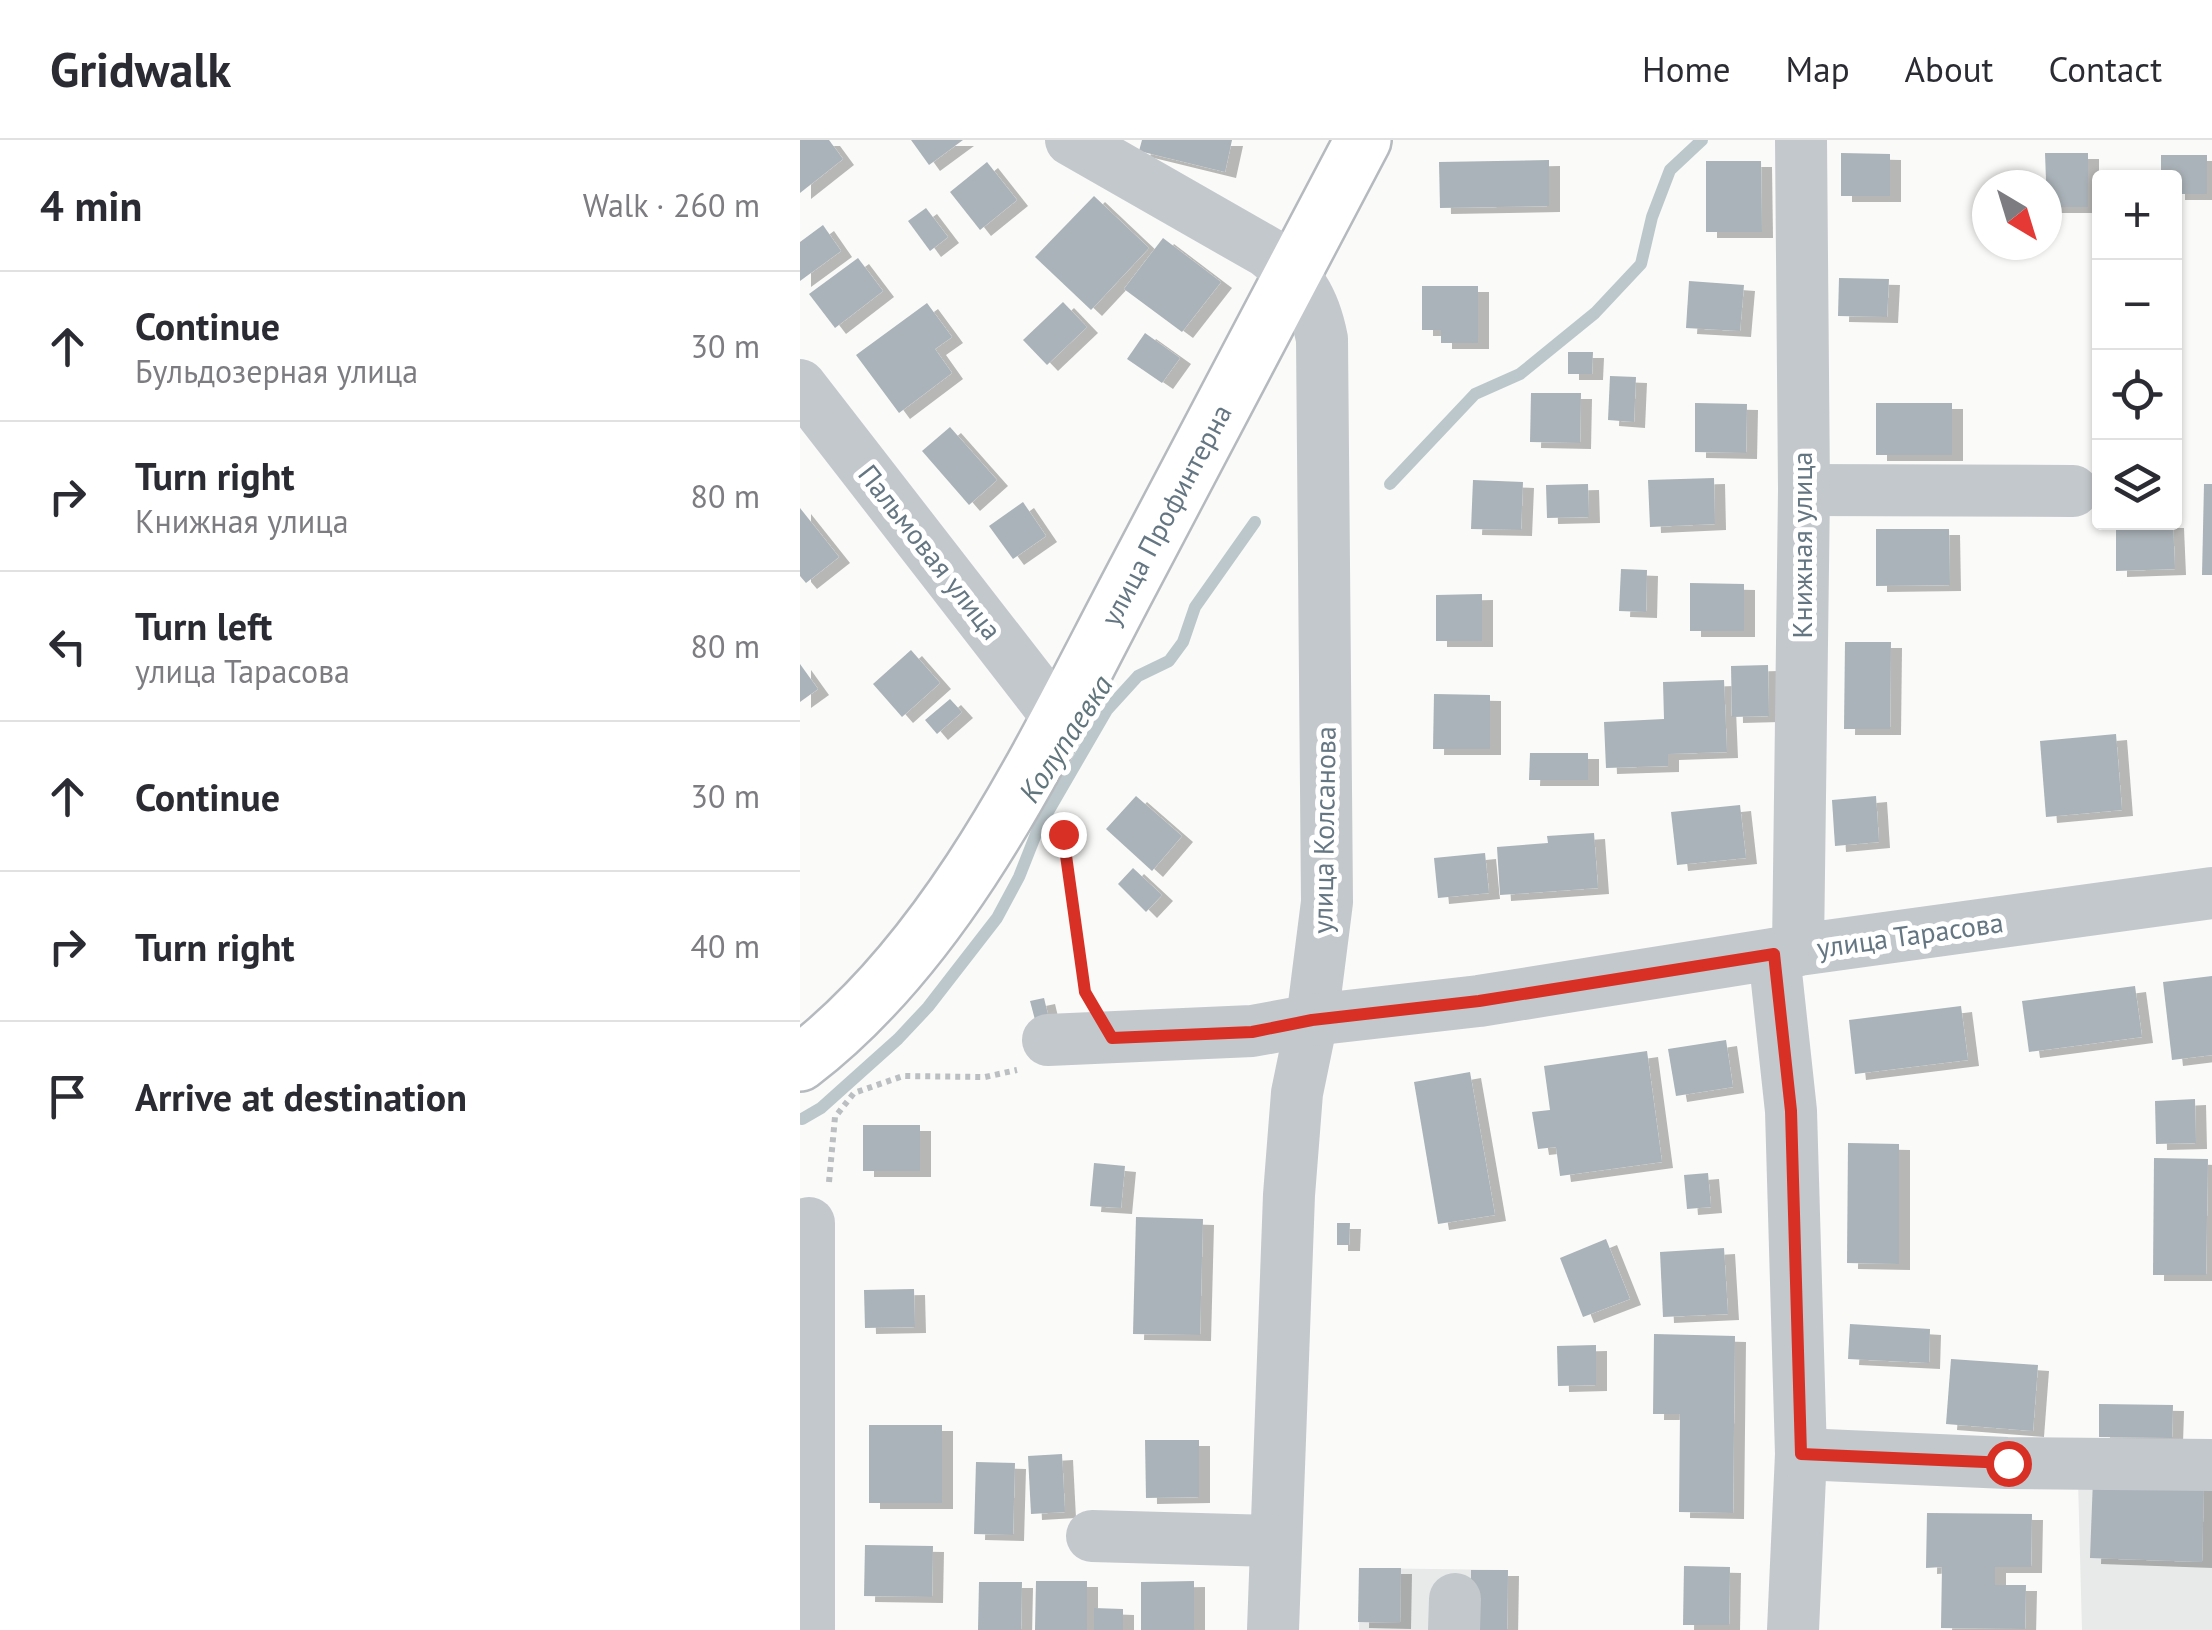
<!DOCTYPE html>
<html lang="en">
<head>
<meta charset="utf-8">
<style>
  body { margin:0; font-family:"PT Sans",sans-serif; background:#f7f7f7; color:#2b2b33 }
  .controls { position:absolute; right:30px; top:30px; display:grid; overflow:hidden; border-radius:10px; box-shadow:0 2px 8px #0004 }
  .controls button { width:90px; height:90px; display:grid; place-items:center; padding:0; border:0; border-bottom:2px solid #e1e1e2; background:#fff; color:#2b2b33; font:50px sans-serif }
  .compass { position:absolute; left:1172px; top:30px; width:90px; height:90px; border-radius:50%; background:#fff; box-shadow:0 2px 8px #0004; rotate:142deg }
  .stop { position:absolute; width:30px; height:30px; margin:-22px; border:8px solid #d93025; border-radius:50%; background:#fff }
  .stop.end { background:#d93025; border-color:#fff; box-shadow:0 2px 10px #0008 }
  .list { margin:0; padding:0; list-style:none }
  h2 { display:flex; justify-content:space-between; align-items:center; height:130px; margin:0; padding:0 40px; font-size:42px }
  h2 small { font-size:32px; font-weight:400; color:#7c7c81 }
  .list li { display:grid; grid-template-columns:65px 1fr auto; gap:30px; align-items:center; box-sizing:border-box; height:150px; padding:0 40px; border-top:2px solid #e1e1e2 }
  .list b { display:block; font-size:38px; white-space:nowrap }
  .list p { margin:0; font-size:32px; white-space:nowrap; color:#7c7c81 }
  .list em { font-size:32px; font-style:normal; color:#7c7c81 }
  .icon { flex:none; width:55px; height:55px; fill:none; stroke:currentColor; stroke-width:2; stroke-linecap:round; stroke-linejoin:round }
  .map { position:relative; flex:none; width:1412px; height:1490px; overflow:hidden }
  header { display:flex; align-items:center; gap:60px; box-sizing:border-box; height:140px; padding:0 50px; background:#fff; border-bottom:2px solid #e1e1e2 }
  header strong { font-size:48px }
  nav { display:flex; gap:55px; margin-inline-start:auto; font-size:35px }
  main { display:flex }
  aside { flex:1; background:#fff }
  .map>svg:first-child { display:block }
  .built { fill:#e8e9e9 }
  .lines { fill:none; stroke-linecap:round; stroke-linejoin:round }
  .stream { stroke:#bbc7cb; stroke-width:12 }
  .building { fill:#aab3b9; filter:url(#shadow) }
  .major-casing { stroke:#b5babe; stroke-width:60 }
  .path { stroke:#bbbfc2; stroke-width:6; stroke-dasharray:5 5; stroke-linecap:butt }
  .minor { stroke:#c3c8cc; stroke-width:52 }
  .major { stroke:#fff; stroke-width:55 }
  .route { stroke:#d93025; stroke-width:12 }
  .labels { text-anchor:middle; stroke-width:10; stroke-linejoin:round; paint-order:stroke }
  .street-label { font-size:28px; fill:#657683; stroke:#fff }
  .water-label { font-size:30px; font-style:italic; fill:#60757c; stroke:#fff }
</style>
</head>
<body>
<header>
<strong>Gridwalk</strong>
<nav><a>Home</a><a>Map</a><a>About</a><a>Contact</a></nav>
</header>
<main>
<aside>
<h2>4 min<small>Walk · 260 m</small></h2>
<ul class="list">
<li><svg class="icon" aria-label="ahead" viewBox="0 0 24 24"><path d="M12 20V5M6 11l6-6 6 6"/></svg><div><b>Continue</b><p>Бульдозерная улица</p></div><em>30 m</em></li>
<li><svg class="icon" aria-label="right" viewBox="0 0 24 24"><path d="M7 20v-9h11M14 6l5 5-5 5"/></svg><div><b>Turn right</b><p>Книжная улица</p></div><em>80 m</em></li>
<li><svg class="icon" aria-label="left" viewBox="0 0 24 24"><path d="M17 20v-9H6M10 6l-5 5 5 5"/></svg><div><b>Turn left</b><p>улица Тарасова</p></div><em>80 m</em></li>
<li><svg class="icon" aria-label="ahead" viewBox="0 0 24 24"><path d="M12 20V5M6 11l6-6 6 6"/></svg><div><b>Continue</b></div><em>30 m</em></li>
<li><svg class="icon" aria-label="right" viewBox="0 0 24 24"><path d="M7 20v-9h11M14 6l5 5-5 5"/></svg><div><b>Turn right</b></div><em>40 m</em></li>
<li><svg class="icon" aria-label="arrive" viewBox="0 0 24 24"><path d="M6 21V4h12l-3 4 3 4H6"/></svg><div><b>Arrive at destination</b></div></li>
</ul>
</aside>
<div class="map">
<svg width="1412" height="1490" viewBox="0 0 1412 1490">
  <defs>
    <filter id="shadow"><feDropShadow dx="11" dy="6" stdDeviation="0" flood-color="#0004"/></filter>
  </defs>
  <rect width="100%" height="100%" fill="#fafaf8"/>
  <g class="built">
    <path d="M 1278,1341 L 1412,1345 L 1412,1490 L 1282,1490 Z"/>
    <path d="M 560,1428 L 708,1430 L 707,1490 L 559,1490 Z"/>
  </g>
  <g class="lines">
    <g class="stream">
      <path d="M 590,344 L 675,254 L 720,234 L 795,173 L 841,124 L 852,77 L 870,30 L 902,0"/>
      <path d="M 2,979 L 21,968 L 98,899 L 128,867 L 197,778 L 219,737 L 238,689 L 307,570 L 338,536 L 369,521 L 383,502 L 395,467 L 455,382"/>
    </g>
  </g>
  <g class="building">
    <path d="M 0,0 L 29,0 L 43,19 L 0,53 Z"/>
    <path d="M 111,0 L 163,0 L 129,25 Z"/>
    <path d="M 342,0 L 432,0 L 425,32 L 339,11 Z"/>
    <path d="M 1041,13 L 1090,14 L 1090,56 L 1041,56 Z"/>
    <path d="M 1245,13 L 1288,13 L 1288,67 L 1247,67 Z"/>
    <path d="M 1361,15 L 1407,15 L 1407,54 L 1374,54 L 1374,38 L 1361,38 Z"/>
    <path d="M 749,20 L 749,66 L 640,68 L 639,22 Z"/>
    <path d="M 906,21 L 961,21 L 962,92 L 906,92 Z"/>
    <path d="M 187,22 L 217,60 L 180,90 L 150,52 Z"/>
    <path d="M 294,56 L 349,108 L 291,170 L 235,117 Z"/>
    <path d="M 126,68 L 148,97 L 130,111 L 108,81 Z"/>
    <path d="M 23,85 L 41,111 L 0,141 L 0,102 Z"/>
    <path d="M 363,98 L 421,142 L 382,192 L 324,149 Z"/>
    <path d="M 58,118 L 83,151 L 35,188 L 9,154 Z"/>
    <path d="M 1039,138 L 1089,139 L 1087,177 L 1038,176 Z"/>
    <path d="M 889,141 L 944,145 L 940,191 L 886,188 Z"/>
    <path d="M 622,146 L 678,146 L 678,203 L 641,203 L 641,190 L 622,190 Z"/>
    <path d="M 263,162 L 287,187 L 247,225 L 223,200 Z"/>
    <path d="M 127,163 L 152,197 L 135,209 L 152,233 L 99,273 L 56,215 Z"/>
    <path d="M 345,193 L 380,218 L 362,243 L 327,219 Z"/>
    <path d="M 768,212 L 793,212 L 792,234 L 768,234 Z"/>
    <path d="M 810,236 L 836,237 L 834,282 L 808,280 Z"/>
    <path d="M 731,253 L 781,253 L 780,303 L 730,302 Z"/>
    <path d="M 895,263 L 947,264 L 946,313 L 895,312 Z"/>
    <rect x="1076" y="263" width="76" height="52"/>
    <path d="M 150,287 L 197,340 L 169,365 L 122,311 Z"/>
    <path d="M 914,338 L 915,384 L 850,387 L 848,340 Z"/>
    <path d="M 673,340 L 723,342 L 721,390 L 671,389 Z"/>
    <path d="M 788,344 L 789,377 L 747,378 L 746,345 Z"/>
    <path d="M 1404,344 L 1412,344 L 1412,435 L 1402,435 Z"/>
    <path d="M 223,362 L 246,396 L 213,419 L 189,386 Z"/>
    <path d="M 0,368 L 39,417 L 6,443 L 0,436 Z"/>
    <path d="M 1316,382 L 1373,382 L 1375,429 L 1316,431 Z"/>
    <path d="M 1076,389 L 1149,389 L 1150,445 L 1076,446 Z"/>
    <path d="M 821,429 L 847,430 L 846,472 L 819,471 Z"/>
    <path d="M 890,443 L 944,444 L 944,491 L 890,491 Z"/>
    <path d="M 682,454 L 682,501 L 636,501 L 636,455 Z"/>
    <path d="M 1045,502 L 1091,502 L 1090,589 L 1044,589 Z"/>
    <path d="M 111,510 L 140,543 L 102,577 L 73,544 Z"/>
    <path d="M 0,524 L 18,549 L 0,562 Z"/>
    <path d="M 968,525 L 969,576 L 932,577 L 931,526 Z"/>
    <path d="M 924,540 L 927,612 L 868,614 L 868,626 L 806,628 L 804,582 L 864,579 L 863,542 Z"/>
    <path d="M 634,554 L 690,555 L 690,609 L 633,609 Z"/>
    <path d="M 150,559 L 162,572 L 137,594 L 125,580 Z"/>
    <path d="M 1316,594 L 1322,670 L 1246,677 L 1240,601 Z"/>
    <path d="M 730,613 L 788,613 L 788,640 L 729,640 Z"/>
    <path d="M 336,656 L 382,696 L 352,731 L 306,689 Z"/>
    <path d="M 1076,656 L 1079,702 L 1035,706 L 1032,660 Z"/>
    <path d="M 940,665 L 946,718 L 877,725 L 871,672 Z"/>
    <path d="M 794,693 L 798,748 L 700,755 L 697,707 L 748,703 L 747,696 Z"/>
    <path d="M 685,713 L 689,753 L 638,758 L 634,718 Z"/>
    <path d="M 333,728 L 362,755 L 346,772 L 318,744 Z"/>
    <path d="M 1412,836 L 1412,915 L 1372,920 L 1363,842 Z"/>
    <path d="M 1335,846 L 1342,897 L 1229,912 L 1222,861 Z"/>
    <path d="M 244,858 L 251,887 L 238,891 L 230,861 Z"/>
    <path d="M 1161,866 L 1168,920 L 1055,934 L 1049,880 Z"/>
    <path d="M 926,900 L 933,947 L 876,956 L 868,909 Z"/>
    <path d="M 847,911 L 862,1022 L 760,1036 L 756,1007 L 738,1009 L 732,972 L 750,970 L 744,926 Z"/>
    <path d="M 670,932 L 695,1075 L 638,1084 L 614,942 Z"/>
    <path d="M 1395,959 L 1396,1003 L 1356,1004 L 1355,961 Z"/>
    <rect x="63" y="985" width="57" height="46"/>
    <path d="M 1048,1003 L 1099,1004 L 1099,1124 L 1047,1123 Z"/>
    <path d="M 1354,1018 L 1408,1019 L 1406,1135 L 1353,1135 Z"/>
    <path d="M 294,1023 L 325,1026 L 321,1068 L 290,1066 Z"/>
    <path d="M 908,1033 L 911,1067 L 887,1069 L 884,1035 Z"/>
    <path d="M 336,1077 L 403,1079 L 400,1195 L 333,1194 Z"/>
    <path d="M 537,1083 L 550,1083 L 549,1105 L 537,1105 Z"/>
    <path d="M 806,1099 L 830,1159 L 783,1177 L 760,1118 Z"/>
    <path d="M 924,1108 L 928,1174 L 863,1177 L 860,1112 Z"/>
    <path d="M 114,1149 L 115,1187 L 65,1188 L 64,1150 Z"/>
    <path d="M 1050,1184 L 1130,1189 L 1129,1223 L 1048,1219 Z"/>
    <path d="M 854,1194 L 935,1196 L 933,1373 L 879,1372 L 880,1274 L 853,1274 Z"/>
    <path d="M 796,1205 L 796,1245 L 758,1246 L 757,1206 Z"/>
    <path d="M 1151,1219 L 1238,1225 L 1233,1291 L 1146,1284 Z"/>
    <path d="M 1299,1264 L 1373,1265 L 1372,1298 L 1299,1297 Z"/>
    <rect x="69" y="1285" width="73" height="78"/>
    <path d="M 345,1300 L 399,1300 L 399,1357 L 346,1358 Z"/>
    <path d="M 262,1314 L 265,1372 L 231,1374 L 228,1316 Z"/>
    <path d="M 176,1322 L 215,1323 L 213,1395 L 174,1394 Z"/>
    <path d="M 1293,1339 L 1404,1343 L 1402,1422 L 1290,1418 Z"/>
    <path d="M 1127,1373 L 1232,1374 L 1231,1427 L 1195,1427 L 1195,1445 L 1226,1445 L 1225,1489 L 1141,1488 L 1142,1427 L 1126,1428 Z"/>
    <path d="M 65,1405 L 133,1406 L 132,1457 L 64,1456 Z"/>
    <path d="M 884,1426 L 930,1427 L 929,1485 L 883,1485 Z"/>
    <path d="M 559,1428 L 601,1428 L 600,1483 L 558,1482 Z"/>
    <path d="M 671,1430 L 708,1430 L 707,1490 L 671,1490 Z"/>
    <path d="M 236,1441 L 287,1441 L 287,1490 L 235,1490 Z"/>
    <path d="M 394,1441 L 394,1490 L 341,1490 L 341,1442 Z"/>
    <path d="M 179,1442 L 222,1442 L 221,1490 L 178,1490 Z"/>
    <path d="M 294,1468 L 323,1469 L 323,1490 L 294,1490 Z"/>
  </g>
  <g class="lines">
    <defs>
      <path id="major" d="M 0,923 C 153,806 243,608 331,441 C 409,294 487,147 563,0"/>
    </defs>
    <use href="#major" class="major-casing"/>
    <g class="path">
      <path d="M 258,679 L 286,854"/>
      <path d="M 29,1042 L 35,977 L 54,953 L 103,936 L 185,937 L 217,930"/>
    </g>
    <g class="minor">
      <path d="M 271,0 L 467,112 C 500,138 514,158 522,199 L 527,762 L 512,880 L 497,953 L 489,1055 L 473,1490"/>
      <path d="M 0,245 L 259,579"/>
      <path d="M 1004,350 L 1273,351"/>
      <path d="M 998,810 L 1004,350 L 1001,0"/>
      <path d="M 974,814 L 991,971 L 1001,1314 L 993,1490"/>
      <path d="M 248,900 L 452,891 L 512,880 L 679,861 L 998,810 L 1412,753"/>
      <path d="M 1001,1314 L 1207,1323 L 1412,1325"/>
      <path d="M 292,1396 L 475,1401"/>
      <path d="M 9,1490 L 9,1083"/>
      <path d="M 654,1490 L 655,1459"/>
    </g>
    <use href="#major" class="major"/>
  </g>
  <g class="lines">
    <path class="route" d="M 263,694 L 285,852 L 312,898 L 452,892 L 512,880 L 679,861 L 974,814 L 991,971 L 1001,1314 L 1208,1323"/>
  </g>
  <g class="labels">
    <g class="street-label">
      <text transform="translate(366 375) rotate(-62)" y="10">улица Профинтерна</text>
      <text transform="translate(1002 405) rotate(-90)" y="10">Книжная улица</text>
      <text transform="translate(130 412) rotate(52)" y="10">Пальмовая улица</text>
      <text transform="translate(524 690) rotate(-89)" y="10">улица Колсанова</text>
      <text transform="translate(1110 795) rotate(-8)" y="10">улица Тарасова</text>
    </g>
    <g class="water-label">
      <text transform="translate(266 599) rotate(-57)" y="10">Колупаевка</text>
    </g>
  </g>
</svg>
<div class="controls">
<button>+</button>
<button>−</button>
<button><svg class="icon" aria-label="locate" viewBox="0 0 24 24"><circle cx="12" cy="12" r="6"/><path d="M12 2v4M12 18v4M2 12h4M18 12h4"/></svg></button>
<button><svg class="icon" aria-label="layers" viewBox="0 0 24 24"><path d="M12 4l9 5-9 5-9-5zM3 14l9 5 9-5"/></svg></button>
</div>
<svg class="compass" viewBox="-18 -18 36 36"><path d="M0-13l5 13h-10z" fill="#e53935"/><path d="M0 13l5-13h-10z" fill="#7c7c81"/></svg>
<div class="stop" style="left:1208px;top:1323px"></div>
<div class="stop end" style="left:263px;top:694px"></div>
</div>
</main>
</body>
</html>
